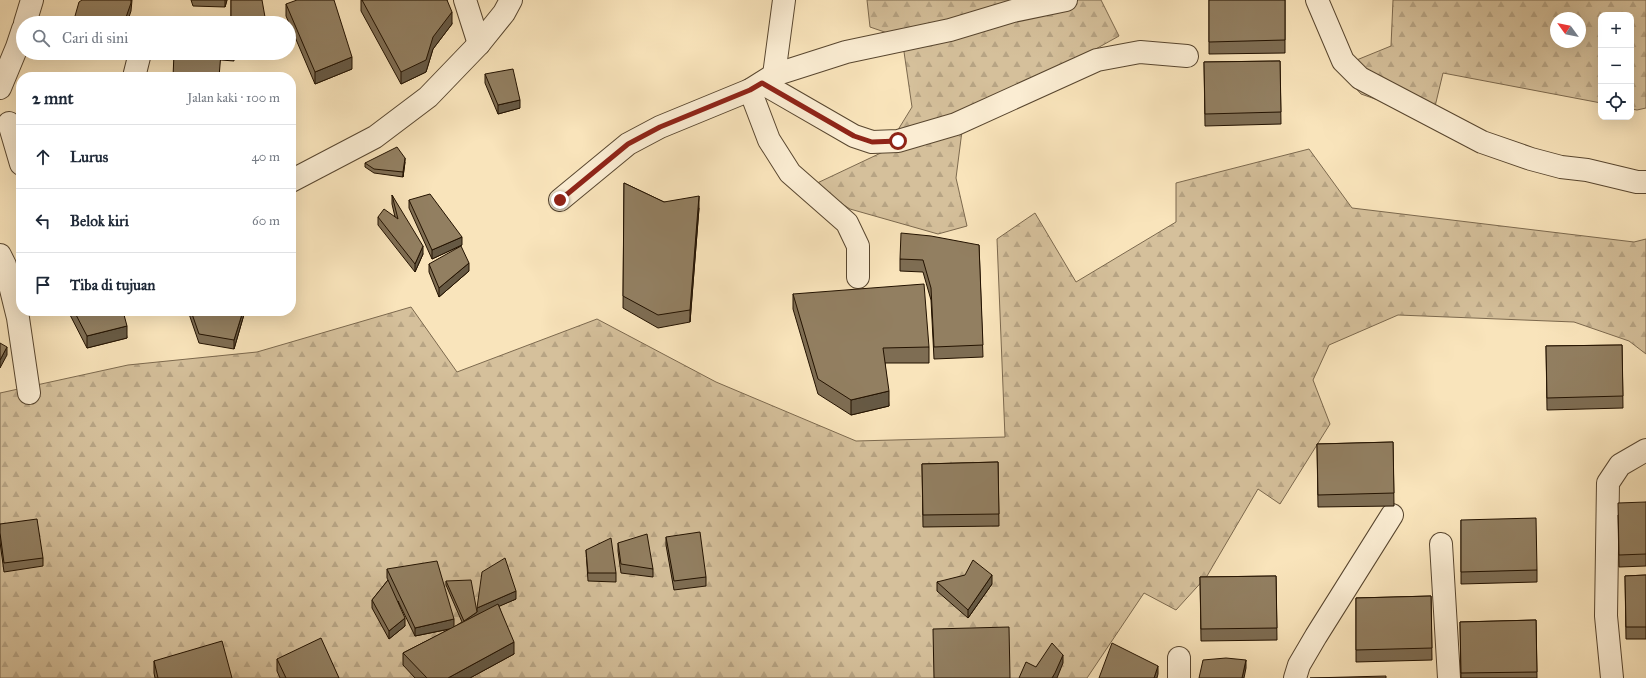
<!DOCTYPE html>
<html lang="id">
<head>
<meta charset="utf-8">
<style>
  body { margin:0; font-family:"IM FELL Great Primer",serif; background:#f6f6f7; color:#1f2937 }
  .controls { position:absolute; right:12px; top:12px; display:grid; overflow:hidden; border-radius:8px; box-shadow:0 4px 16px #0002 }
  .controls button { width:36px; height:36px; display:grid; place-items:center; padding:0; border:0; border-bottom:1px solid #e0e1e3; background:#fff; color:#1f2937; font:20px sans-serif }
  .compass { position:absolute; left:1550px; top:12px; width:36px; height:36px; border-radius:50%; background:#fff; box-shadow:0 4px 16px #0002; rotate:303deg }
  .stop { position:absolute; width:12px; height:12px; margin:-9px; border:3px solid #8f2418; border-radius:50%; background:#fff }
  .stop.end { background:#8f2418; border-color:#fff; box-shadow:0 1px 4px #0008 }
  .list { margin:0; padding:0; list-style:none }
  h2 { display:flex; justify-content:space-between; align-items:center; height:52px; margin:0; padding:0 16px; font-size:17px }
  h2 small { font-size:13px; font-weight:400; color:#747a83 }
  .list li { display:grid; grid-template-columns:26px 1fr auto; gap:12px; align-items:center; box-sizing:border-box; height:64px; padding:0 16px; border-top:1px solid #e0e1e3 }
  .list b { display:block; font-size:15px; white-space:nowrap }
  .list em { font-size:13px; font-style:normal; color:#747a83 }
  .icon { flex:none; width:22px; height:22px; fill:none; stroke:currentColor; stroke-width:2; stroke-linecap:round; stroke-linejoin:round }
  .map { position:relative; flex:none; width:1646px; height:678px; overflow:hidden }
  .search { position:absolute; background:#fff; box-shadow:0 4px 16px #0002; left:16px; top:16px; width:280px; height:44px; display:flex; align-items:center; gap:10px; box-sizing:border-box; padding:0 14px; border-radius:22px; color:#747a83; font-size:15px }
  .panel { position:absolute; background:#fff; box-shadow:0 4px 16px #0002; left:16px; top:72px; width:280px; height:244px; border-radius:16px }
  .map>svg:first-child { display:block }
  .forest { fill:url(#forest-firs); stroke:#7c694e; fill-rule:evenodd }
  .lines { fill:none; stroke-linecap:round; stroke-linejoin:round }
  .minor-casing { stroke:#58462f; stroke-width:24 }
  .minor { stroke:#fbedd3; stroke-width:22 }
  .wall { fill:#7e6d53; stroke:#231200 }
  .shaded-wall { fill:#665944; stroke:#231200 }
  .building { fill:#927f61; stroke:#231200 }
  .route { stroke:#8f2418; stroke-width:5 }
</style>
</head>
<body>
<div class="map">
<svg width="1646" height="678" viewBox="0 0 1646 678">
  <defs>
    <pattern id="forest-firs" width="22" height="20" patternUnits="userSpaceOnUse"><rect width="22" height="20" fill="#d5c09b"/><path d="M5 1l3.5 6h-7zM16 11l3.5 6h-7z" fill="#b7a484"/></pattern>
  </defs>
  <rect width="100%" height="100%" fill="#f9e4bb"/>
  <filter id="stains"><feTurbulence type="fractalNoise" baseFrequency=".005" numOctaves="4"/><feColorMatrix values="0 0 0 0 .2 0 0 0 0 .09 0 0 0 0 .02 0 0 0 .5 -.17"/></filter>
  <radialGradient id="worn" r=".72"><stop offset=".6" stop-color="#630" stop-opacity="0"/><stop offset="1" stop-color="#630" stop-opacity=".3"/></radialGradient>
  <g class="forest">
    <path d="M 867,0 L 1101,0 L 1119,36 L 963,123 L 956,178 L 967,226 L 938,234 L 850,209 L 813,185 L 885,151 L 912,107 L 902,38 L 870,27 Z"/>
    <path d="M 1393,0 L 1646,0 L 1646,108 L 1637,110 L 1631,109 L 1631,15 L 1601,15 L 1601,103 L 1443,73 L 1432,119 L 1361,94 L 1337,68 L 1391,46 ZM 1556,18 L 1580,18 L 1580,42 L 1556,42 Z"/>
    <path d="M 1309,149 L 1352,208 L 1634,242 L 1646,239 L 1646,354 L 1629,341 L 1574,322 L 1398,315 L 1329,345 L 1313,380 L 1330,424 L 1280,504 L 1258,489 L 1207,576 L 1176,610 L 1144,593 L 1087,678 L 0,678 L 0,393 L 128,365 L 257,352 L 411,307 L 457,372 L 597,319 L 716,382 L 856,441 L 1005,437 L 997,239 L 1035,213 L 1076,282 L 1176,222 L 1176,183 Z"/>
  </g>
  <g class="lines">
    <defs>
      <g id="minor">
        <path d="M 465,0 L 479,44"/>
        <path d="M 1317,0 L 1343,61 L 1360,78 L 1482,142 L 1531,159 L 1561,167 L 1587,170 L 1637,182 L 1646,182"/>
        <path d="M 25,23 L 32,0"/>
        <path d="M 774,75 L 784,0"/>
        <path d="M 134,77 L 140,53"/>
        <path d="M 762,83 L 854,136 L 872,142 L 898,141 L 956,124 L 1097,60 L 1140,52 L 1187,56"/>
        <path d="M 0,88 L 17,47 L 23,29"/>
        <path d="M 750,90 L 769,140 L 790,173 L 847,223 L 858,246 L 858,277"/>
        <path d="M 9,123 L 21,164"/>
        <path d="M 291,181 L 375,137 L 428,97 L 479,44 L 504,13 L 511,0"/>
        <path d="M 560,200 L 628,144 L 660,127 L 750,90 L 774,75 L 846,52 L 950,30 L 1013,11 L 1066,0"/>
        <path d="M 0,255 L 5,265 L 18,318 L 29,393"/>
        <path d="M 1441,544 L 1449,678"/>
        <path d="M 1179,658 L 1179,678"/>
        <path d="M 1295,678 L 1299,665 L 1316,636 L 1392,515"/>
        <path d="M 1612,678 L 1606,616 L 1608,483 L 1620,465 L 1646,450"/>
      </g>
    </defs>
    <use href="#minor" class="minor-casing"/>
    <use href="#minor" class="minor"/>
  </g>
  <g class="wall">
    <path d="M 191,0 L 227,0 L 225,7 L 193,6 Z"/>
    <path d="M 231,0 L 265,23 L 231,23 Z"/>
    <path d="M 361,0 L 447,0 L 452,24 L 433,49 L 426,72 L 401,84 L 361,11 Z"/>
    <path d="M 1209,0 L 1285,0 L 1285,53 L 1209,54 Z"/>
    <path d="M 286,4 L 352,69 L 315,84 L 286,16 Z"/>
    <path d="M 108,53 L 116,53 L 115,56 Z"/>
    <path d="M 174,53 L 234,53 L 234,61 L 221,60 Z"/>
    <path d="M 1280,61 L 1281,124 L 1205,126 L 1204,62 Z"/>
    <path d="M 485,74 L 520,108 L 498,114 L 485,83 Z"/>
    <path d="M 405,162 L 403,177 L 374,173 L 365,167 L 365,163 Z"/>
    <path d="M 624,183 L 664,202 L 699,208 L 690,322 L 658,328 L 623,308 Z"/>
    <path d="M 392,195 L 423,254 L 415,272 L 378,225 L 378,217 L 395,217 L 392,204 Z"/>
    <path d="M 409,200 L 462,245 L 432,259 L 409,208 Z"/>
    <path d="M 979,245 L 983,357 L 934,359 L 931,300 L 923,272 L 900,271 L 900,259 Z"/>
    <path d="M 429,264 L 469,271 L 439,297 L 429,272 Z"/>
    <path d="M 793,294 L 929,347 L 929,363 L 885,363 L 889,406 L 851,415 L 818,394 L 793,309 Z"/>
    <path d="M 68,311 L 123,311 L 127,338 L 87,348 Z"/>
    <path d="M 188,311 L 245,311 L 234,349 L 199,343 Z"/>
    <path d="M 1622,345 L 1623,408 L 1547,410 L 1546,346 Z"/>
    <path d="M 1393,442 L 1394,506 L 1318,507 L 1317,444 Z"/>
    <path d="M 998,462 L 999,526 L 923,527 L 922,464 Z"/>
    <path d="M 1646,502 L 1646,566 L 1619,567 L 1618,515 Z"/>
    <path d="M 1461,520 L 1537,570 L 1537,582 L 1461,584 Z"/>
    <path d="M 0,524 L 43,558 L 43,566 L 4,572 L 0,542 Z"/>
    <path d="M 666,537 L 706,577 L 706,586 L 674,590 L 666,545 Z"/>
    <path d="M 618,543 L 653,569 L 653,577 L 621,573 L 618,551 Z"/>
    <path d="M 586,550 L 616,573 L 616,582 L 588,581 Z"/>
    <path d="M 387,569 L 454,627 L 462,622 L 446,585 L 446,581 L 477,612 L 516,599 L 499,606 L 514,654 L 470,678 L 415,678 L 403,665 L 403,653 L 450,629 L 415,636 L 398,601 L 405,626 L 389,639 L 372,608 L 372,600 L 388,580 L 387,578 Z"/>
    <path d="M 1646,575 L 1646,639 L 1626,639 L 1625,576 Z"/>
    <path d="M 1276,576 L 1277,640 L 1201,641 L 1200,577 Z"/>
    <path d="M 937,582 L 992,584 L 968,618 L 937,591 Z"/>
    <path d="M 1431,596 L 1432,660 L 1356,662 L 1356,598 Z"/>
    <path d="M 1536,620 L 1537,678 L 1461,678 L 1460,622 Z"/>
    <path d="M 277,659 L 339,678 L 280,678 L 277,671 Z"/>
    <path d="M 154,661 L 232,678 L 155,678 L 154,673 Z"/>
  </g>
  <g class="shaded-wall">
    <path d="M 131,0 L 132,0 L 131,11 L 127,23 L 124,23 Z"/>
    <path d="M 225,0 L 227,0 L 225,7 Z"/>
    <path d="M 452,12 L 452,24 L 433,49 L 426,72 L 401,84 L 401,72 Z"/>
    <path d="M 352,57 L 352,69 L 315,84 L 315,72 Z"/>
    <path d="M 520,100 L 520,108 L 498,114 L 498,105 Z"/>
    <path d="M 405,158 L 405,162 L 403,177 L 403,172 Z"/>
    <path d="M 699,196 L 699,208 L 690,322 L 690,310 Z"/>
    <path d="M 462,237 L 462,245 L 432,259 L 432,250 Z"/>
    <path d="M 423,246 L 423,254 L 415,272 L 415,264 Z"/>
    <path d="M 469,263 L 469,271 L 439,297 L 439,288 Z"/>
    <path d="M 243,311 L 245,311 L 234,349 L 234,340 Z"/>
    <path d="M 127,326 L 127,338 L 87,348 L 87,336 Z"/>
    <path d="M 7,347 L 7,355 L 0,368 L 0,360 Z"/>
    <path d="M 889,391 L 889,406 L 851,415 L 851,400 Z"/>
    <path d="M 992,575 L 992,584 L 968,618 L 968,610 Z"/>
    <path d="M 516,591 L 516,599 L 477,616 L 464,626 L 464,621 L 477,612 L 477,608 Z"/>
    <path d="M 405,618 L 405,626 L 389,639 L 389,631 Z"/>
    <path d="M 454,619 L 454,628 L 415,636 L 415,628 Z"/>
    <path d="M 514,642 L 514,654 L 470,678 L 448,678 Z"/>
    <path d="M 1063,655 L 1063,663 L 1057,678 L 1052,678 Z"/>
    <path d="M 1246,660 L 1246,668 L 1244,678 L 1242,678 Z"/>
    <path d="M 1158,666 L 1158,674 L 1157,678 L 1154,678 Z"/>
  </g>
  <g class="building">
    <path d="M 82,0 L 131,0 L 131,3 L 124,23 L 73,23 L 79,2 Z"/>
    <path d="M 231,0 L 262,0 L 265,17 L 263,23 L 236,23 L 231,17 Z"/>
    <path d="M 297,0 L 334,0 L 352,57 L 315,72 L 286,4 Z"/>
    <path d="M 362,0 L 447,0 L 452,12 L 433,37 L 426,60 L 401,72 Z"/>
    <path d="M 1209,0 L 1285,0 L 1285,40 L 1209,42 Z"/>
    <path d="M 176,21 L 214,23 L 175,23 Z"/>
    <path d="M 174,53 L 221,53 L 219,77 L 173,77 Z"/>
    <path d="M 1280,61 L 1281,112 L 1205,114 L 1204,62 Z"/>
    <path d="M 513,69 L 520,100 L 498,105 L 485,74 Z"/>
    <path d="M 266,75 L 266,77 L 249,77 Z"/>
    <path d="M 397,147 L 405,158 L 403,172 L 374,169 L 365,163 Z"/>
    <path d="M 624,183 L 664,202 L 699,196 L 690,310 L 658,315 L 623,296 Z"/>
    <path d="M 430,194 L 462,237 L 432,250 L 409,200 Z"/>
    <path d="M 392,195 L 423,246 L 415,264 L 378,217 L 384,209 L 398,219 Z"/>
    <path d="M 901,233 L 931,236 L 979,245 L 983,345 L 934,347 L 931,288 L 923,260 L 900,259 Z"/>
    <path d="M 461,246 L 469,263 L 439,288 L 429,264 Z"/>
    <path d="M 924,284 L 929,347 L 883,348 L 889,391 L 851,400 L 818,379 L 793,294 Z"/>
    <path d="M 74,311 L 123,311 L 127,326 L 87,336 Z"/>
    <path d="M 191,311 L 243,311 L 234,340 L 199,334 Z"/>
    <path d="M 0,343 L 7,347 L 0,360 Z"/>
    <path d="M 1622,345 L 1623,396 L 1547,398 L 1546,346 Z"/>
    <path d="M 1393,442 L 1394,493 L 1318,495 L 1317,444 Z"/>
    <path d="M 998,462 L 999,514 L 923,515 L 922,464 Z"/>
    <path d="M 1646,502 L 1646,554 L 1619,555 L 1618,503 Z"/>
    <path d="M 1536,518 L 1537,570 L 1461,572 L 1461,520 Z"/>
    <path d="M 37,519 L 43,558 L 4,563 L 0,533 L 0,524 Z"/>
    <path d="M 700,532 L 706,577 L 674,581 L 666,537 Z"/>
    <path d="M 647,534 L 653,569 L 621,564 L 618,543 Z"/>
    <path d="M 611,538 L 616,573 L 588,573 L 586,550 Z"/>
    <path d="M 505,558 L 516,591 L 477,608 L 482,572 Z"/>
    <path d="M 973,560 L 992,575 L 968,610 L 937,582 L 965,575 Z"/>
    <path d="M 437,561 L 454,619 L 415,628 L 387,569 Z"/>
    <path d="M 1646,575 L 1646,627 L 1626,627 L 1625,576 Z"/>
    <path d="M 1276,576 L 1277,628 L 1201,629 L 1200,577 Z"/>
    <path d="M 388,580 L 405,618 L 389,631 L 372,600 Z"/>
    <path d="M 471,580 L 477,612 L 464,621 L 446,581 Z"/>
    <path d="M 1431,596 L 1432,648 L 1356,650 L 1356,598 Z"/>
    <path d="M 498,604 L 514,642 L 448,678 L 427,678 L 403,653 Z"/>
    <path d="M 1536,620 L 1537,672 L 1461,673 L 1460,622 Z"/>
    <path d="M 1009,627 L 1010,678 L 934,678 L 933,629 Z"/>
    <path d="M 321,638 L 339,678 L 286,678 L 277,659 Z"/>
    <path d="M 222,641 L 232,678 L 158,678 L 154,661 Z"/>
    <path d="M 1052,643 L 1063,655 L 1055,673 L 1052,678 L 1019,678 L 1026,662 L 1036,667 Z"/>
    <path d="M 1112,643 L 1158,666 L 1154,678 L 1099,678 Z"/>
    <path d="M 1226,658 L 1246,660 L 1242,678 L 1199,678 L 1203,660 Z"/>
    <path d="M 1386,676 L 1386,678 L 1310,678 Z"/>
  </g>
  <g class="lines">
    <path class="route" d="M 560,200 L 628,144 L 660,127 L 750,90 L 762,83 L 854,136 L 872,142 L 898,141"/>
  </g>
  <rect width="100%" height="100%" filter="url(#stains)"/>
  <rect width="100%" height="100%" fill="url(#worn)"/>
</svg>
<div class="controls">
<button>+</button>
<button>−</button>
<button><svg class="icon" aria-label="locate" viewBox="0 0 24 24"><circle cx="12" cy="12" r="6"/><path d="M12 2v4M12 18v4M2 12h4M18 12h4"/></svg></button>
</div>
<svg class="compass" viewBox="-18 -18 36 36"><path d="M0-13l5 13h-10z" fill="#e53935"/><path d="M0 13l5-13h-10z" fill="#747a83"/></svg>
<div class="stop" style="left:898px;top:141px"></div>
<div class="stop end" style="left:560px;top:200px"></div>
<div class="search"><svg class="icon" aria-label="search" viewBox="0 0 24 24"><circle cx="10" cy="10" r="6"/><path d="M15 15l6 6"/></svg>Cari di sini</div>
<section class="panel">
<h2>2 mnt<small>Jalan kaki · 100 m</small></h2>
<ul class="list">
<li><svg class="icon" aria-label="ahead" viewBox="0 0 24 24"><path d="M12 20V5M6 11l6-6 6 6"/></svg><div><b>Lurus</b></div><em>40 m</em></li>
<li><svg class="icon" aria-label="left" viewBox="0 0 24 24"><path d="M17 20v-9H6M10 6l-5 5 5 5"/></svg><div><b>Belok kiri</b></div><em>60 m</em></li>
<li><svg class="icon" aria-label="arrive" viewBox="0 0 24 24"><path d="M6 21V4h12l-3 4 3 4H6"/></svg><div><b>Tiba di tujuan</b></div></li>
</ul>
</section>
</div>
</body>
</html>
